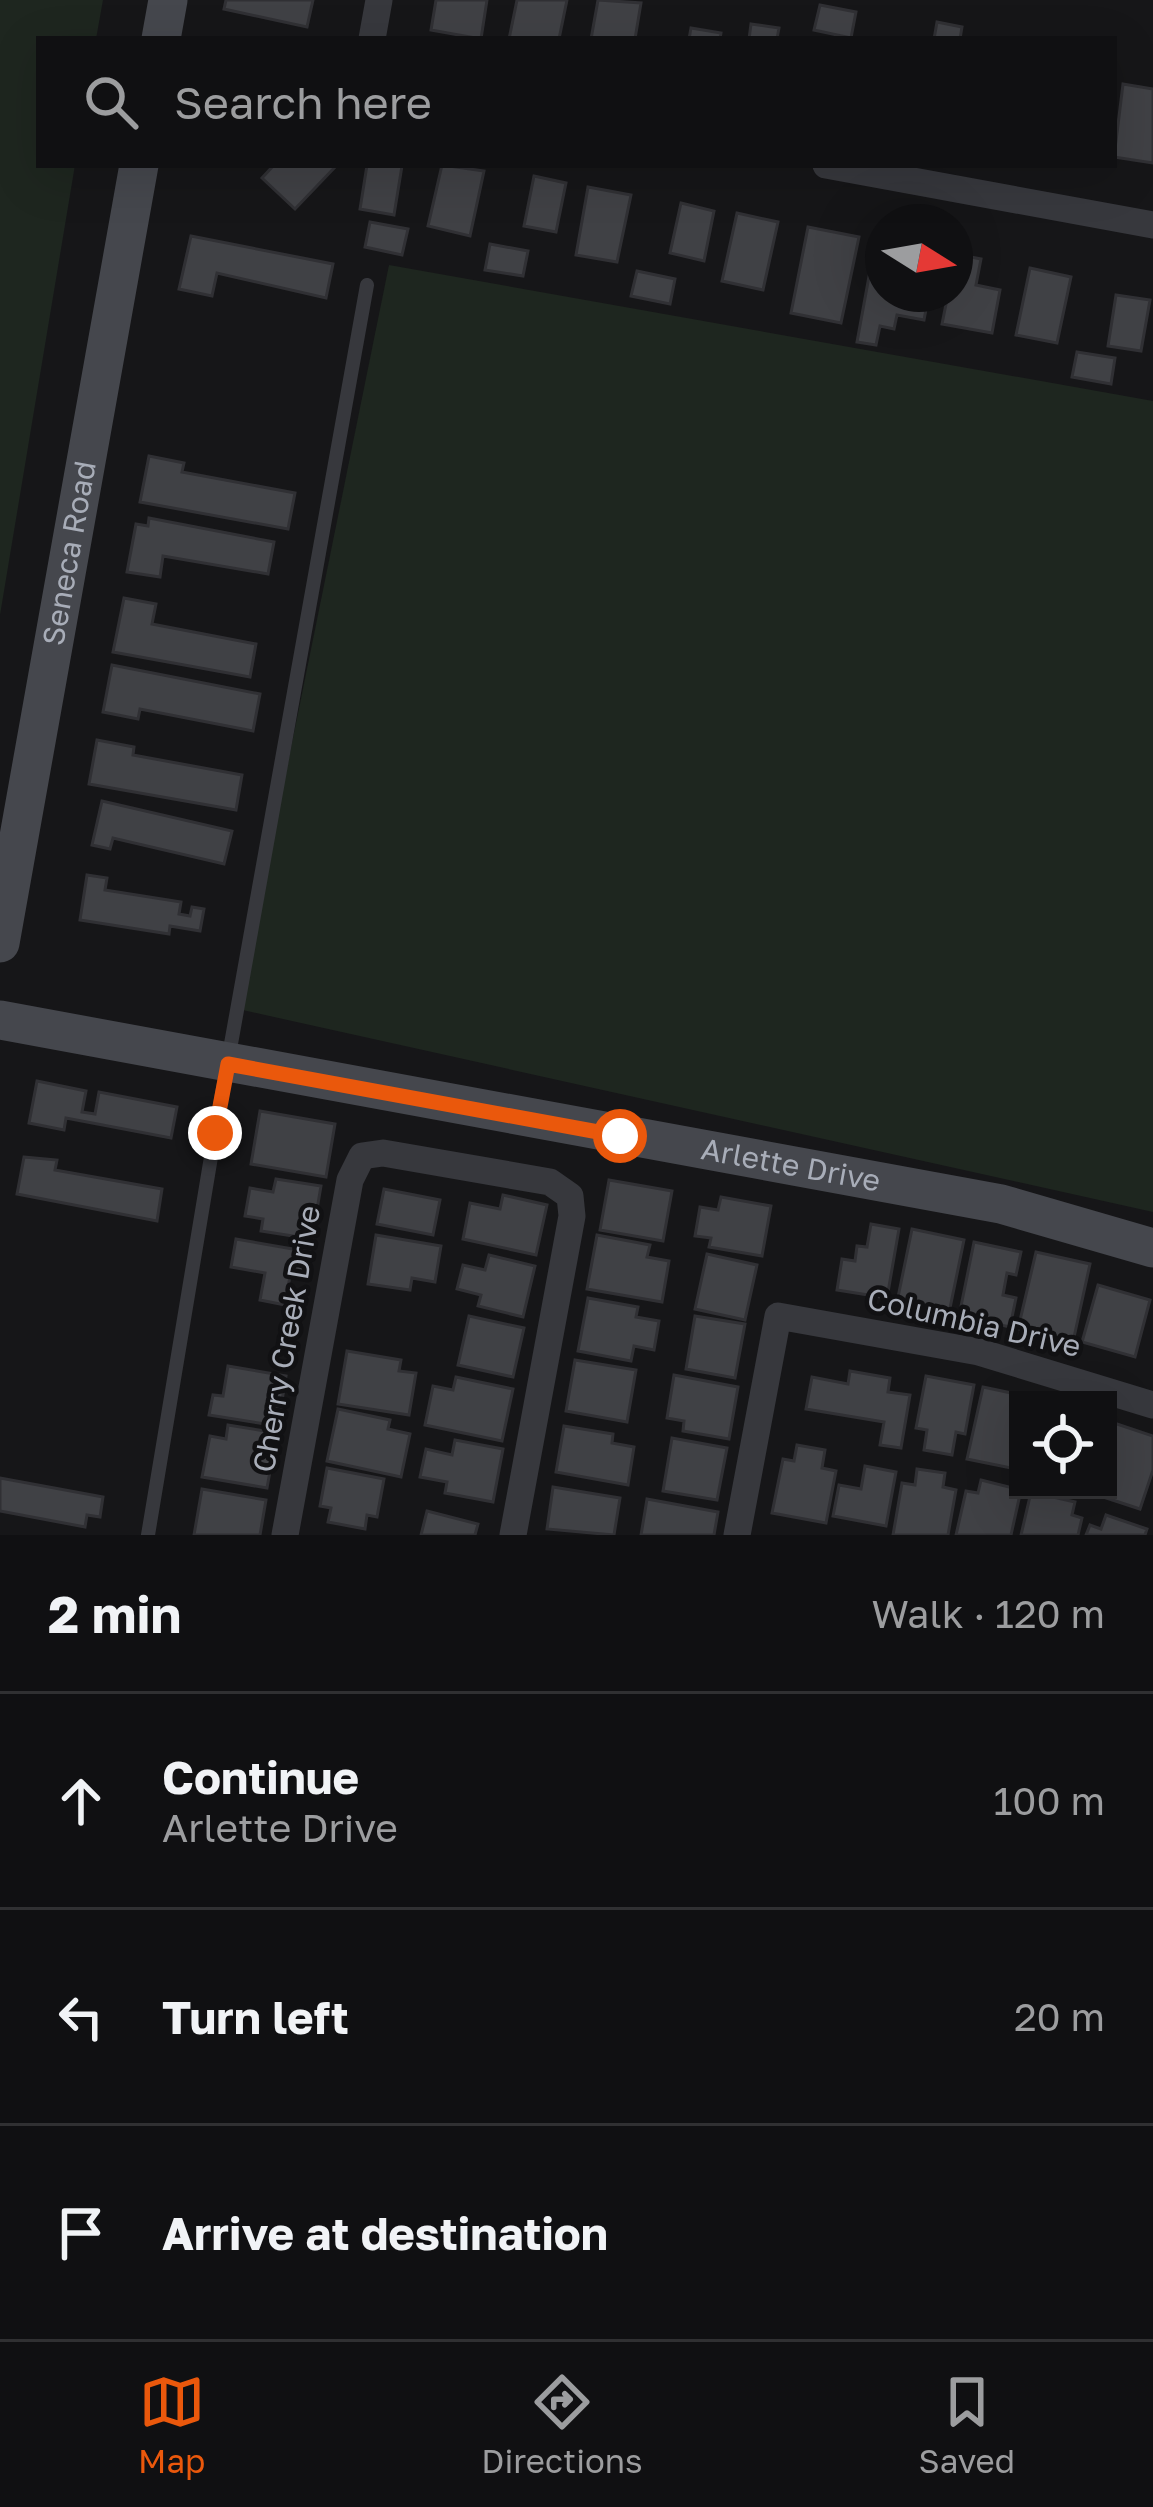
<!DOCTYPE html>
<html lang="en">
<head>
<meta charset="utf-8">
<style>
  body { margin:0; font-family:"Golos Text",sans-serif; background:#19191b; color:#f1f3f6 }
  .controls { position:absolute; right:36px; bottom:36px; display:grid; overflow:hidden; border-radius:0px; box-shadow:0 12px 48px #0002 }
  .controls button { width:108px; height:108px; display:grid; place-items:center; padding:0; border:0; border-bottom:3px solid #303032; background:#101012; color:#f1f3f6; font:60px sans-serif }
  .compass { position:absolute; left:865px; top:204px; width:108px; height:108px; border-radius:50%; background:#101012; box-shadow:0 12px 48px #0002; rotate:101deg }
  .stop { position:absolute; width:36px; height:36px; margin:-27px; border:9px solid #ea580c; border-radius:50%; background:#fff }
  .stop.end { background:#ea580c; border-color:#fff; box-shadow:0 3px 12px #0008 }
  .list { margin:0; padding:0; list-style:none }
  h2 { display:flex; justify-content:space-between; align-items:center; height:156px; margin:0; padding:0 48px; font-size:51px }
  h2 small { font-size:39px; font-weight:400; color:#9c9d9f }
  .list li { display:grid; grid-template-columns:78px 1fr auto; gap:36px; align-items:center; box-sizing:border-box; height:216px; padding:0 48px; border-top:3px solid #303032 }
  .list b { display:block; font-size:45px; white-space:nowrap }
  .list p { margin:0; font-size:39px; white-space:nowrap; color:#9c9d9f }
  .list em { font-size:39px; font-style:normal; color:#9c9d9f }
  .icon { flex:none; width:66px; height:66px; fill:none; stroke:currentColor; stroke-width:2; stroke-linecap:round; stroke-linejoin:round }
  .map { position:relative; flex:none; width:1153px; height:1535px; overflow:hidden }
  .search { position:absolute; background:#101012; box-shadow:0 12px 48px #0002; left:36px; right:36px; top:36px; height:132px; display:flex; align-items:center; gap:30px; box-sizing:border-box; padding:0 42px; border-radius:0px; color:#9c9d9f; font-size:45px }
  .sheet { height:804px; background:#101012 }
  nav { display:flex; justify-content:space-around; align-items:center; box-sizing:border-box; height:168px; border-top:3px solid #303032; background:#101012; font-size:33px; color:#9c9d9f }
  nav a { display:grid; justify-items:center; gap:6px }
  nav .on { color:#ea580c }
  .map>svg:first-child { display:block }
  .green { fill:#1e261f }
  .building { fill:#404145; stroke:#303034; stroke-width:3 }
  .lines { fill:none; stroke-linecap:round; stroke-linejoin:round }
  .lane { stroke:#37383d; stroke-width:14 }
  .street { stroke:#37383d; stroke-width:27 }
  .secondary { stroke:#45474d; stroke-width:39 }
  .route { stroke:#ea580c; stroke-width:15 }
  .labels { text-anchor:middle; stroke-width:9; stroke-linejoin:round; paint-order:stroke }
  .street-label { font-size:30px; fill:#a8adb8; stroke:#111113 }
</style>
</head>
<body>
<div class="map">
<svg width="1153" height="1535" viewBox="0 0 1153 1535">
  <rect width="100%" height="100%" fill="#161618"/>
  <g class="green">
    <path d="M 0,0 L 103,0 L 96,39 L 39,39 L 39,165 L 75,165 L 0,615 Z"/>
    <path d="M 389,265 L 1153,401 L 1153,1212 L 238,1009 Z"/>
  </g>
  <g class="building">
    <path d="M 226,0 L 313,0 L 307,27 L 224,9 Z"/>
    <path d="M 436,0 L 487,0 L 481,39 L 431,30 Z"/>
    <path d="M 517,0 L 567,0 L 559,39 L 509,39 Z"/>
    <path d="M 598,0 L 641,3 L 635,39 L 591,39 Z"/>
    <path d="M 820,5 L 856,12 L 851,38 L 814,30 Z"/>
    <path d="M 937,22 L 962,27 L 960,39 L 934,39 Z"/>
    <path d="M 751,24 L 779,28 L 777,39 L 749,39 Z"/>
    <path d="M 691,28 L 721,33 L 720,39 L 689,39 Z"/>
    <path d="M 1123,84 L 1153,89 L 1153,163 L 1114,157 Z"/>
    <path d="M 274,165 L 337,165 L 295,209 L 262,178 Z"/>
    <path d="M 367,165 L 402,166 L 394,215 L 360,209 Z"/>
    <path d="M 442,165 L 484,171 L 470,236 L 428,226 Z"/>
    <path d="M 534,176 L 566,183 L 556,232 L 524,226 Z"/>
    <path d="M 588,187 L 631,195 L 617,262 L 576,255 Z"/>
    <path d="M 681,203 L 714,211 L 704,261 L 670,253 Z"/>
    <path d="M 737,213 L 778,222 L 763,290 L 722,281 Z"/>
    <path d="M 370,222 L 408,229 L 402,255 L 365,247 Z"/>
    <path d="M 808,227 L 859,237 L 841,323 L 791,313 Z"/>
    <path d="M 191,236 L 333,264 L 326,298 L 217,273 L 212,296 L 179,289 Z"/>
    <path d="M 876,238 L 883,239 L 883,294 L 929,294 L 924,320 L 897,315 L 894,329 L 880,326 L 876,345 L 857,342 Z"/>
    <path d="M 490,244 L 528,251 L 523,276 L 485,270 Z"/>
    <path d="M 956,254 L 981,259 L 976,285 L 1000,290 L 992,333 L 942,324 L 948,294 L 955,294 Z"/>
    <path d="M 1030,268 L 1071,277 L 1057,343 L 1016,335 Z"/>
    <path d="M 637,271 L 675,279 L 670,304 L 631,296 Z"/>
    <path d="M 1116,295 L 1150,300 L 1141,351 L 1108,346 Z"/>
    <path d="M 1077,352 L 1115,358 L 1111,384 L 1072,377 Z"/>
    <path d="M 149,456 L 184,463 L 182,472 L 295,493 L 288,529 L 140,502 Z"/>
    <path d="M 149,518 L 274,542 L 268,574 L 163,556 L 160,577 L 127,572 L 136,524 L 148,526 Z"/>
    <path d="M 124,598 L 156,604 L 152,624 L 256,644 L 250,677 L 113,652 Z"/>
    <path d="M 112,665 L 260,694 L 253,731 L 140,709 L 138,719 L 103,712 Z"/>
    <path d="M 97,740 L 134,747 L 133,755 L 242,775 L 236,810 L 89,784 Z"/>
    <path d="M 102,801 L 232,831 L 224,864 L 113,838 L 110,849 L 92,845 Z"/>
    <path d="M 87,875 L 107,878 L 105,890 L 181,902 L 179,914 L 190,916 L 192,907 L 204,909 L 200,931 L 170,926 L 169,934 L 80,920 Z"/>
    <path d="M 37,1081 L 86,1091 L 82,1112 L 95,1114 L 99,1092 L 177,1107 L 171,1138 L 66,1118 L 64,1130 L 29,1123 Z"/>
    <path d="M 260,1111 L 335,1124 L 326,1177 L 251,1164 Z"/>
    <path d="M 24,1157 L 57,1160 L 55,1170 L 162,1189 L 157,1221 L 17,1194 Z"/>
    <path d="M 276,1179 L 321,1186 L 312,1239 L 261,1231 L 263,1219 L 245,1216 L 250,1188 L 273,1192 Z"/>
    <path d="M 609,1180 L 672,1191 L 663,1241 L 600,1230 Z"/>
    <path d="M 384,1189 L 440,1200 L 433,1235 L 377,1224 Z"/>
    <path d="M 503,1195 L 547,1205 L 536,1255 L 463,1239 L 470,1203 L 500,1209 Z"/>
    <path d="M 721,1197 L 771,1206 L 762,1256 L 709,1247 L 711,1238 L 695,1236 L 700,1207 L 718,1210 Z"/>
    <path d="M 871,1224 L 899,1229 L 887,1298 L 837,1290 L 842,1259 L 855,1261 L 857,1246 L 867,1247 Z"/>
    <path d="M 912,1229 L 964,1240 L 949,1313 L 897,1302 Z"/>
    <path d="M 376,1235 L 441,1246 L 435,1282 L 412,1278 L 410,1290 L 368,1284 Z"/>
    <path d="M 597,1235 L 650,1245 L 647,1257 L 669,1261 L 662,1302 L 587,1289 Z"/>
    <path d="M 236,1239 L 310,1252 L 305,1279 L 290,1276 L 285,1305 L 260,1300 L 265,1273 L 231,1267 Z"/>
    <path d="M 974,1242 L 1021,1252 L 1016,1275 L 1007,1273 L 1003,1295 L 1016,1298 L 1010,1327 L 959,1316 Z"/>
    <path d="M 1036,1252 L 1090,1264 L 1073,1342 L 1018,1329 Z"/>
    <path d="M 707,1254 L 757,1265 L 745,1320 L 695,1309 Z"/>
    <path d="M 489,1255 L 535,1266 L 523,1317 L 478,1306 L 481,1295 L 457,1289 L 463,1265 L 485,1270 Z"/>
    <path d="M 1098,1285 L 1150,1300 L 1135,1357 L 1082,1342 Z"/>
    <path d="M 588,1298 L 638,1307 L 636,1317 L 659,1321 L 654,1350 L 634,1346 L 631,1361 L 578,1351 Z"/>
    <path d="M 469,1316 L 524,1328 L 513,1377 L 458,1365 Z"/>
    <path d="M 695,1316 L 745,1324 L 735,1378 L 686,1369 Z"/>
    <path d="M 347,1351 L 401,1360 L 399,1371 L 416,1373 L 409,1415 L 338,1404 Z"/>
    <path d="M 575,1360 L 636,1370 L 627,1422 L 566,1411 Z"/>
    <path d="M 228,1366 L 286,1376 L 278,1426 L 209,1415 L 213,1395 L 223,1396 Z"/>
    <path d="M 850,1371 L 890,1378 L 888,1392 L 910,1395 L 901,1448 L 880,1445 L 884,1422 L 806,1409 L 812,1377 L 848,1384 Z"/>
    <path d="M 674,1375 L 738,1387 L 729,1439 L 683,1431 L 684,1421 L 667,1418 Z"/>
    <path d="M 926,1376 L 974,1385 L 965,1434 L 956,1432 L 952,1455 L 924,1450 L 927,1430 L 916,1428 Z"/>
    <path d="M 456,1377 L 513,1389 L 502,1441 L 425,1425 L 433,1386 L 453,1390 Z"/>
    <path d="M 983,1387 L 1035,1398 L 1018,1400 L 1018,1448 L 1015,1447 L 1011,1468 L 967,1459 Z"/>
    <path d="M 338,1409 L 390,1420 L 388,1429 L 410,1434 L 401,1477 L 327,1461 Z"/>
    <path d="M 1111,1422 L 1153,1436 L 1153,1470 L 1140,1509 L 1088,1492 L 1108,1490 Z"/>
    <path d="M 228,1425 L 277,1433 L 267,1488 L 202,1477 L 210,1436 L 226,1439 Z"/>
    <path d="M 564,1426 L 613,1434 L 612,1443 L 634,1447 L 628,1485 L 556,1472 Z"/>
    <path d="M 672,1438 L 727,1448 L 717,1500 L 663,1491 Z"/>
    <path d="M 455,1440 L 503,1449 L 493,1502 L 445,1493 L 447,1482 L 420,1477 L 426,1449 L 452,1455 Z"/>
    <path d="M 797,1445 L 825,1450 L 822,1468 L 836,1471 L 826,1523 L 772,1513 L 783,1459 L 794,1461 Z"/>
    <path d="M 865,1466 L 896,1472 L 886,1526 L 833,1516 L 839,1485 L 861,1489 Z"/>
    <path d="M 327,1468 L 384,1479 L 377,1517 L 367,1515 L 365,1529 L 328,1522 L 331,1508 L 320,1506 Z"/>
    <path d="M 917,1469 L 945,1473 L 943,1487 L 956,1490 L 948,1535 L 893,1535 L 902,1483 L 915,1485 Z"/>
    <path d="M 0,1478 L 103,1497 L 100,1517 L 87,1515 L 85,1527 L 0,1511 Z"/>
    <path d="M 981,1480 L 1021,1490 L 1011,1535 L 956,1535 L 966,1491 L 978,1493 Z"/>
    <path d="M 553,1487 L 620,1498 L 614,1535 L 547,1529 Z"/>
    <path d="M 202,1489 L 266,1500 L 260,1535 L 194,1535 Z"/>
    <path d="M 1031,1492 L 1075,1502 L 1072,1515 L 1082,1518 L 1078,1535 L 1021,1535 Z"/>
    <path d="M 647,1499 L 718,1512 L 714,1535 L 641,1535 Z"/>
    <path d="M 427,1511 L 478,1524 L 475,1535 L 421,1535 Z"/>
    <path d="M 1106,1515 L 1147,1529 L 1145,1535 L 1086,1535 L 1090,1525 L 1101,1529 Z"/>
  </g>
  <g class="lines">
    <path class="lane" d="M 148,1535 L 215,1133 L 367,285"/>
    <g class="street">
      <path d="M 372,39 L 379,0"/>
      <path d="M 826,165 L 1153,225"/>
      <path d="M 285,1535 L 350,1180 L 362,1156 L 383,1153 L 550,1182 L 570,1196 L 572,1216 L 513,1535"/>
      <path d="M 737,1535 L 778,1316 L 979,1352 L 1153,1405"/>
    </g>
    <g class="secondary">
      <path d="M 161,39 L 168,0"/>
      <path id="s1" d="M 0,943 L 139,165"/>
      <path id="s2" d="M 0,1020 L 1001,1204 L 1153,1248"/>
    </g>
  </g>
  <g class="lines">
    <path class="route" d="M 215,1133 L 228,1064 L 620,1136"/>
  </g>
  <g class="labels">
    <g class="street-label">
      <text dy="10" stroke="none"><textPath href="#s1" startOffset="396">Seneca Road</textPath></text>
      <text dy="10" stroke="none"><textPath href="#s2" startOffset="804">Arlette Drive</textPath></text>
      <text transform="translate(974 1323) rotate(13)" y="10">Columbia Drive</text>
      <text transform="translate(287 1339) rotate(-80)" y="10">Cherry Creek Drive</text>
    </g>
  </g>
</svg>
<div class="controls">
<button><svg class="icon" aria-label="locate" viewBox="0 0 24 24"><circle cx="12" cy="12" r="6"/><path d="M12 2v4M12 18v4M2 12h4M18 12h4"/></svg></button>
</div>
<svg class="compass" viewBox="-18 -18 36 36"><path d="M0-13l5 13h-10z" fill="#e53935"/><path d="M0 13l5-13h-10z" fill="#9c9d9f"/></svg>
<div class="stop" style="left:620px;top:1136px"></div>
<div class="stop end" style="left:215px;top:1133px"></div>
<div class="search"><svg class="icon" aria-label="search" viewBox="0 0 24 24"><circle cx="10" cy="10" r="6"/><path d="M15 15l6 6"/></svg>Search here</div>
</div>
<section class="sheet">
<h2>2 min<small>Walk · 120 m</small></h2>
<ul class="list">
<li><svg class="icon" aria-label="ahead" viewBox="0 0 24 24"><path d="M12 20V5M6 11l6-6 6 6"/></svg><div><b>Continue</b><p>Arlette Drive</p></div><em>100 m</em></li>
<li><svg class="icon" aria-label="left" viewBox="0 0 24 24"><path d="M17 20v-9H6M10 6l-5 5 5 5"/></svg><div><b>Turn left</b></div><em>20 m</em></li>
<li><svg class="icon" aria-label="arrive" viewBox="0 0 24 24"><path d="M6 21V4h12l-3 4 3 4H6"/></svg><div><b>Arrive at destination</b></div></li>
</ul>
</section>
<nav>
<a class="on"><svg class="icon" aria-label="map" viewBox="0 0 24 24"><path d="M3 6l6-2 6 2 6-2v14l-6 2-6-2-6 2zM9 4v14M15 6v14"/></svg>Map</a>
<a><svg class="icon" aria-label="directions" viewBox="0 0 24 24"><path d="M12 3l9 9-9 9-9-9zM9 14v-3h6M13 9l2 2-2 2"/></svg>Directions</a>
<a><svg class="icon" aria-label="saved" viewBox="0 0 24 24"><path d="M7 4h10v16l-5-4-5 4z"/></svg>Saved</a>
</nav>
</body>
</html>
